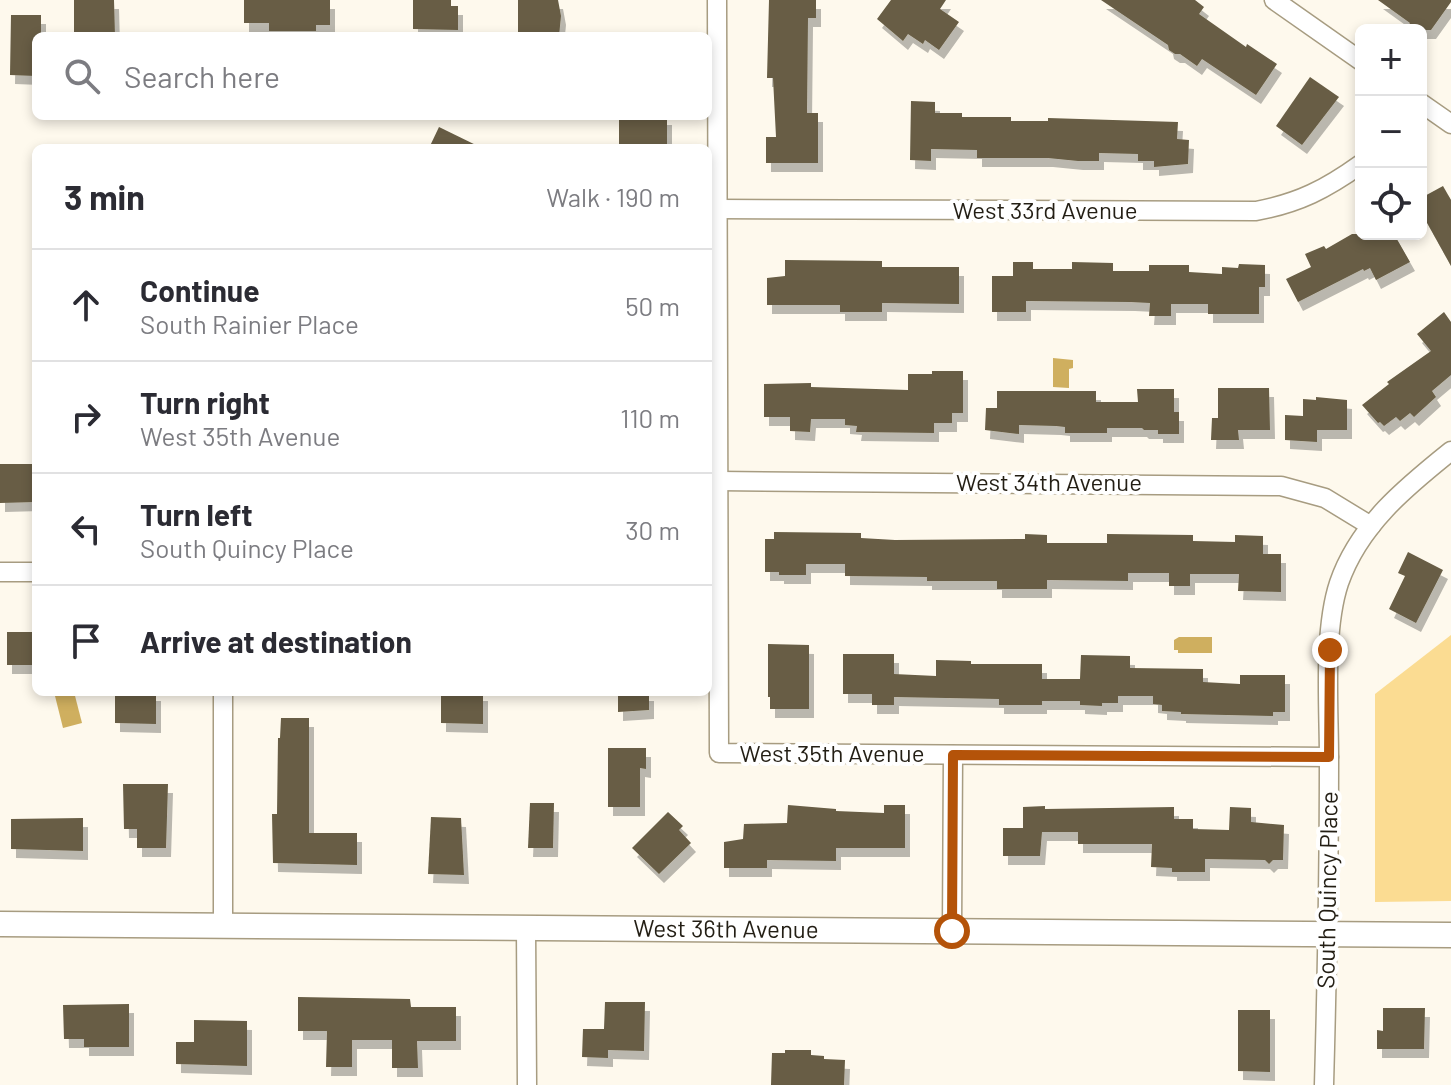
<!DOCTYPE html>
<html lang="en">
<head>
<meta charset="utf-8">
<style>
  body { margin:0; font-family:Barlow,sans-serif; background:#f7f7f7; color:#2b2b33 }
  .controls { position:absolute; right:24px; top:24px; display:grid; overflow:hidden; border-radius:12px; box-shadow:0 4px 12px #0003 }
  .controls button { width:72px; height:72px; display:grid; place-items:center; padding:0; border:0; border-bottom:2px solid #e1e1e2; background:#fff; color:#2b2b33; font:40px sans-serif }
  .stop { position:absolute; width:24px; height:24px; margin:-18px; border:6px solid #b45309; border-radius:50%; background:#fff }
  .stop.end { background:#b45309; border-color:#fff; box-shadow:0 2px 8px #0008 }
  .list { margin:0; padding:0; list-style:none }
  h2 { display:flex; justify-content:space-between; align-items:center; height:104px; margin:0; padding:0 32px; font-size:34px }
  h2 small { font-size:26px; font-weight:400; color:#7c7c81 }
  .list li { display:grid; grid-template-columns:52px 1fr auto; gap:24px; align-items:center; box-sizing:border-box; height:112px; padding:0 32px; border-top:2px solid #e1e1e2 }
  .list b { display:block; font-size:30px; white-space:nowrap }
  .list p { margin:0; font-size:26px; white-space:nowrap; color:#7c7c81 }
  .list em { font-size:26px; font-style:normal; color:#7c7c81 }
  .icon { flex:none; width:44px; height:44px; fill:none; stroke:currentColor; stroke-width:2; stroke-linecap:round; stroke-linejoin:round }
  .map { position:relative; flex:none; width:1451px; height:1085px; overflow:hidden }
  .search { position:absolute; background:#fff; box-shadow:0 4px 12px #0003; left:32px; top:32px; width:680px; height:88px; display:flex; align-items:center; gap:20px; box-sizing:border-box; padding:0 28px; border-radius:12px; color:#7c7c81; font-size:30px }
  .panel { position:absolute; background:#fff; box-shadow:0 4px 12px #0003; left:32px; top:144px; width:680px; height:552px; border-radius:12px }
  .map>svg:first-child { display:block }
  .green { fill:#fbdc92 }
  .water { fill:#cfaf5f }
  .building { fill:#675d44; filter:url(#shadow) }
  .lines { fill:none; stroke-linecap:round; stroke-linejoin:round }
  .street-casing { stroke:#a79c81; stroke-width:21 }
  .secondary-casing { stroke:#a79c81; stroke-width:27 }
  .street { stroke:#fff; stroke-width:18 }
  .secondary { stroke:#fff; stroke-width:24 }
  .route { stroke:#b45309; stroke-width:10 }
  .labels { text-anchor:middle; stroke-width:8; stroke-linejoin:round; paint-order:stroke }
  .street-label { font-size:24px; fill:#231e14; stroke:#fff }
</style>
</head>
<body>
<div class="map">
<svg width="1451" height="1085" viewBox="0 0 1451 1085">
  <defs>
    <filter id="shadow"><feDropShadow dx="5" dy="9" stdDeviation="0" flood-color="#0004"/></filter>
  </defs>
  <rect width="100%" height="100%" fill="#fef9ed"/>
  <path class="green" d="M 1451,635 L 1451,901 L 1375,902 L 1375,694 Z"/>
  <g class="water">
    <path d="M 1053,358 L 1073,360 L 1073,368 L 1069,369 L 1069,388 L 1053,387 Z"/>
    <path d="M 1179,637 L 1212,637 L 1212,653 L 1178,653 L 1178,650 L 1174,650 L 1174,640 Z"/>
    <path d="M 54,692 L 74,692 L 82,723 L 63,728 Z"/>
  </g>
  <g class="building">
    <path d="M 74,0 L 114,0 L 115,36 L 74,36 Z"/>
    <path d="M 244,0 L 330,0 L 330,25 L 316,25 L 316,31 L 269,31 L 269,23 L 244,23 Z"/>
    <path d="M 413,0 L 451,0 L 451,6 L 458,6 L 458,30 L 413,29 Z"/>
    <path d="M 518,0 L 558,0 L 561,16 L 559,36 L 518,36 Z"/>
    <path d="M 769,0 L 816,0 L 816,18 L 808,18 L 807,113 L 818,113 L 818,163 L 766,163 L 766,137 L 776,137 L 773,78 L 767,78 Z"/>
    <path d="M 891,0 L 946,0 L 940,9 L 959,22 L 939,50 L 925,40 L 923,44 L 908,34 L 903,41 L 877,19 Z"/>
    <path d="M 1101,0 L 1195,0 L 1204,7 L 1199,14 L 1246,47 L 1247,44 L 1277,64 L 1256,95 L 1202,59 L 1197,66 L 1180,54 L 1175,54 L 1169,50 L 1168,45 Z"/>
    <path d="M 1378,0 L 1451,0 L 1451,2 L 1431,30 L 1405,30 L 1410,23 Z"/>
    <path d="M 11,15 L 41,15 L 41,36 L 36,36 L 36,76 L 10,75 Z"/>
    <path d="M 1310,77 L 1339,97 L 1302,145 L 1276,126 Z"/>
    <path d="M 911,101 L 935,102 L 935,113 L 962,113 L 962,117 L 1011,117 L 1011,121 L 1048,121 L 1048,118 L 1178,122 L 1177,139 L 1189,140 L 1188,164 L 1154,167 L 1154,161 L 1138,161 L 1138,154 L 1099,153 L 1099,161 L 1078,161 L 1048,158 L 977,158 L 977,150 L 931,149 L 931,161 L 910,160 Z"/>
    <rect x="619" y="116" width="48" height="32"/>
    <path d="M 439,127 L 482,148 L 429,148 Z"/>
    <path d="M 1443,186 L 1451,200 L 1451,266 L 1421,212 L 1421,198 Z"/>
    <path d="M 1352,234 L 1394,234 L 1410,262 L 1376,280 L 1370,268 L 1364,271 L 1363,269 L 1298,302 L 1286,279 L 1311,267 L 1305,254 L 1324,246 L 1326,249 Z"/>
    <path d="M 785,260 L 882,261 L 882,267 L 959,267 L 959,304 L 882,303 L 882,312 L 840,312 L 840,305 L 767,305 L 767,278 L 785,276 Z"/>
    <path d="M 1013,262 L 1033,262 L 1033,269 L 1072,269 L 1072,262 L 1113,263 L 1113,271 L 1149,271 L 1149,265 L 1189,265 L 1189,272 L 1222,274 L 1222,267 L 1238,268 L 1239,264 L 1265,265 L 1265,287 L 1259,287 L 1259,314 L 1208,314 L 1208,304 L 1171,304 L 1171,316 L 1149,316 L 1150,303 L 1130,302 L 1026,301 L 1026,312 L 992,312 L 992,276 L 1013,276 Z"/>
    <path d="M 1444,312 L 1451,322 L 1451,375 L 1432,391 L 1436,397 L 1414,417 L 1410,413 L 1400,421 L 1396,417 L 1384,426 L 1380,422 L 1378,423 L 1362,405 L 1389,384 L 1387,382 L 1431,351 L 1417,334 Z"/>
    <path d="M 932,371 L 963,371 L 963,413 L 952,413 L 952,423 L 934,423 L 934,433 L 856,432 L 857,426 L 845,425 L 845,419 L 811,419 L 810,432 L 790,431 L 790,417 L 764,417 L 764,384 L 811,383 L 811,387 L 908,390 L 908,374 L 932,374 Z"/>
    <path d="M 1218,388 L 1269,388 L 1270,430 L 1238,430 L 1239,440 L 1211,440 L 1212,418 L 1218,418 Z"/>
    <path d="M 1137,389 L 1174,389 L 1174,412 L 1179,412 L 1179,434 L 1158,434 L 1158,430 L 1144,430 L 1142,428 L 1107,428 L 1107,433 L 1065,433 L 1065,427 L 1056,426 L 1019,425 L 1019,434 L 985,430 L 986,408 L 997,408 L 997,391 L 1096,391 L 1096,402 L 1138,402 Z"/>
    <path d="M 1316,397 L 1347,400 L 1347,430 L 1317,430 L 1317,442 L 1285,440 L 1285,415 L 1303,416 L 1303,399 L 1316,400 Z"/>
    <path d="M 0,464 L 36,464 L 36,502 L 0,503 Z"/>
    <path d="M 774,532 L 861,533 L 861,538 L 895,540 L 1025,539 L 1025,534 L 1047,535 L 1047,543 L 1107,543 L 1107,534 L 1193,535 L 1193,541 L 1235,542 L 1235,535 L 1263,536 L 1263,554 L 1281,554 L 1281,592 L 1238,591 L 1239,574 L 1190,574 L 1190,586 L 1169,586 L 1169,573 L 1128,573 L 1128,581 L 1047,580 L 1047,589 L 997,589 L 997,581 L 927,581 L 927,577 L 845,576 L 845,564 L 806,564 L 806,575 L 779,575 L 779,572 L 765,572 L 765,539 L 774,539 Z"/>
    <path d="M 1408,552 L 1443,570 L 1416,623 L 1389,609 L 1405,576 L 1398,573 Z"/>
    <rect x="7" y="632" width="29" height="33"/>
    <path d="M 768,644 L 809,645 L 809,709 L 770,709 L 770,697 L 768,697 Z"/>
    <path d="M 843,654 L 894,654 L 894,674 L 936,676 L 936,660 L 971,661 L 971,664 L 1042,664 L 1042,679 L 1080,679 L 1081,655 L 1130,656 L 1130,668 L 1203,669 L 1203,682 L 1240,684 L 1240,675 L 1285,675 L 1285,712 L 1273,712 L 1273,716 L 1181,714 L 1181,712 L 1162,711 L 1162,705 L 1153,704 L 1153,696 L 1118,696 L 1118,703 L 1102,703 L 1102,706 L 1080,705 L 1080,701 L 1042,701 L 1042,705 L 999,705 L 999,699 L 894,697 L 894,705 L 872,705 L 872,694 L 843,694 Z"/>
    <path d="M 115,692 L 156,692 L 156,724 L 115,723 Z"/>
    <path d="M 441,692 L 483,692 L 483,724 L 441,723 Z"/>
    <path d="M 618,692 L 649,692 L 649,710 L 618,712 Z"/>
    <path d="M 281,718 L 309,718 L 309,833 L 357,833 L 357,865 L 273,863 L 272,814 L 277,814 L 278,738 L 280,738 Z"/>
    <path d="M 608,748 L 646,748 L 646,769 L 640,768 L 640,807 L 608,807 Z"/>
    <path d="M 123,784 L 168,784 L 166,848 L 137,848 L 137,829 L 124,829 Z"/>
    <path d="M 530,803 L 554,803 L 553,848 L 528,848 Z"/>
    <path d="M 788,805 L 836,809 L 836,811 L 884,813 L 884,805 L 905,805 L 905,848 L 836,848 L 836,861 L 767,860 L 767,868 L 724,868 L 724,842 L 743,839 L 744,824 L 787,823 Z"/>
    <path d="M 1045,806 L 1045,809 L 1174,807 L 1174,819 L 1193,819 L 1193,829 L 1229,830 L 1230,807 L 1251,808 L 1251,822 L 1284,825 L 1283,860 L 1273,860 L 1269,864 L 1265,860 L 1205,859 L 1205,872 L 1172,872 L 1172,868 L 1151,867 L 1152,844 L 1078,844 L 1078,832 L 1042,832 L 1040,856 L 1003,856 L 1003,828 L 1023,828 L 1023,807 Z"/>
    <path d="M 668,812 L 683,826 L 679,830 L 691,843 L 659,874 L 632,848 Z"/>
    <path d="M 431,817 L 461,818 L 464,875 L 428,874 Z"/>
    <path d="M 83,818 L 83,851 L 11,849 L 11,819 Z"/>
    <path d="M 298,997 L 410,999 L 411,1007 L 456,1007 L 456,1041 L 417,1041 L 418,1068 L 392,1068 L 392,1040 L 352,1040 L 352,1067 L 326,1067 L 327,1031 L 298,1031 Z"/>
    <path d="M 605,1002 L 645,1002 L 644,1051 L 608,1050 L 608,1058 L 582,1057 L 583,1029 L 604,1029 Z"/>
    <path d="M 129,1004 L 129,1047 L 84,1047 L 84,1039 L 64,1039 L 63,1005 Z"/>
    <path d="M 1383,1008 L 1425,1008 L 1424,1049 L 1377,1049 L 1377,1030 L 1383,1031 Z"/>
    <path d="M 1238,1010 L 1270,1010 L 1270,1072 L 1238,1071 Z"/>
    <path d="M 194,1020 L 247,1021 L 247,1066 L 176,1064 L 176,1042 L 194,1042 Z"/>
    <path d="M 785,1050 L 811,1050 L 811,1055 L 824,1056 L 824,1059 L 845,1060 L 844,1085 L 771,1085 L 772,1053 L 785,1053 Z"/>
  </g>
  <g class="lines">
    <defs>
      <g id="street">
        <path d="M 717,0 L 719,753 L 1329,757"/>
        <path d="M 1274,0 L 1361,61"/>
        <path d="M 1421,103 L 1451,124"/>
        <path d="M 718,209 L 1256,211 C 1299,203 1326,189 1361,164"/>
        <path d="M 718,481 L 1281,486 L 1325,498 L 1371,526"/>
        <path d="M 0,572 L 36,572"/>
        <path d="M 223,692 L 223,926"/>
        <path d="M 526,928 L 527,1085"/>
        <path d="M 952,931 L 953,755"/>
        <path d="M 1324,1085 C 1327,976 1329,867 1329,758 C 1329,706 1323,631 1339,583 C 1359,525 1406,487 1451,451"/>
      </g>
      <g id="secondary">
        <path id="s1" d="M 0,924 L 1451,935"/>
      </g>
    </defs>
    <use href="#street" class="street-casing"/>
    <use href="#secondary" class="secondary-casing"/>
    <use href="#street" class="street"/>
    <use href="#secondary" class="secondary"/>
  </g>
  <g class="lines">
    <path class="route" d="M 952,931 L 953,755 L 1329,757 L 1330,650"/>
  </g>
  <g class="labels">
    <g class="street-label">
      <text x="1045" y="219">West 33rd Avenue</text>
      <text x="1049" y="491">West 34th Avenue</text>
      <text x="832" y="762">West 35th Avenue</text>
      <text transform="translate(1328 890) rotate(-89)" y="8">South Quincy Place</text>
      <text dy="8" stroke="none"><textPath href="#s1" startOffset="726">West 36th Avenue</textPath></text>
    </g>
  </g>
</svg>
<div class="controls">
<button>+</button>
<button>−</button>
<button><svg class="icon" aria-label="locate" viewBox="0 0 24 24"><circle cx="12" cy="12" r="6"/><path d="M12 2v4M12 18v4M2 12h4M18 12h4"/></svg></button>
</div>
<div class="stop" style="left:952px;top:931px"></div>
<div class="stop end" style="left:1330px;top:650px"></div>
<div class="search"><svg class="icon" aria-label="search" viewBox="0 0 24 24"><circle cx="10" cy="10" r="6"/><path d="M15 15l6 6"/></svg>Search here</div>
<section class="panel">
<h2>3 min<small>Walk · 190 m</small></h2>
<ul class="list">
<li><svg class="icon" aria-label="ahead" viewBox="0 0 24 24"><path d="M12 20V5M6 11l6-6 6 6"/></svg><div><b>Continue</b><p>South Rainier Place</p></div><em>50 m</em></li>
<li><svg class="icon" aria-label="right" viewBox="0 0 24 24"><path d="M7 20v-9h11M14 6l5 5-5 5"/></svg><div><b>Turn right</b><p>West 35th Avenue</p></div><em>110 m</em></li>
<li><svg class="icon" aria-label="left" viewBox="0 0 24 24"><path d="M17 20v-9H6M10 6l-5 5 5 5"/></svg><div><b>Turn left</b><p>South Quincy Place</p></div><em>30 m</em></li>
<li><svg class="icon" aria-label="arrive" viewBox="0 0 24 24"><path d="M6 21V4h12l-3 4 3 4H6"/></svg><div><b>Arrive at destination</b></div></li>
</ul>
</section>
</div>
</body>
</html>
